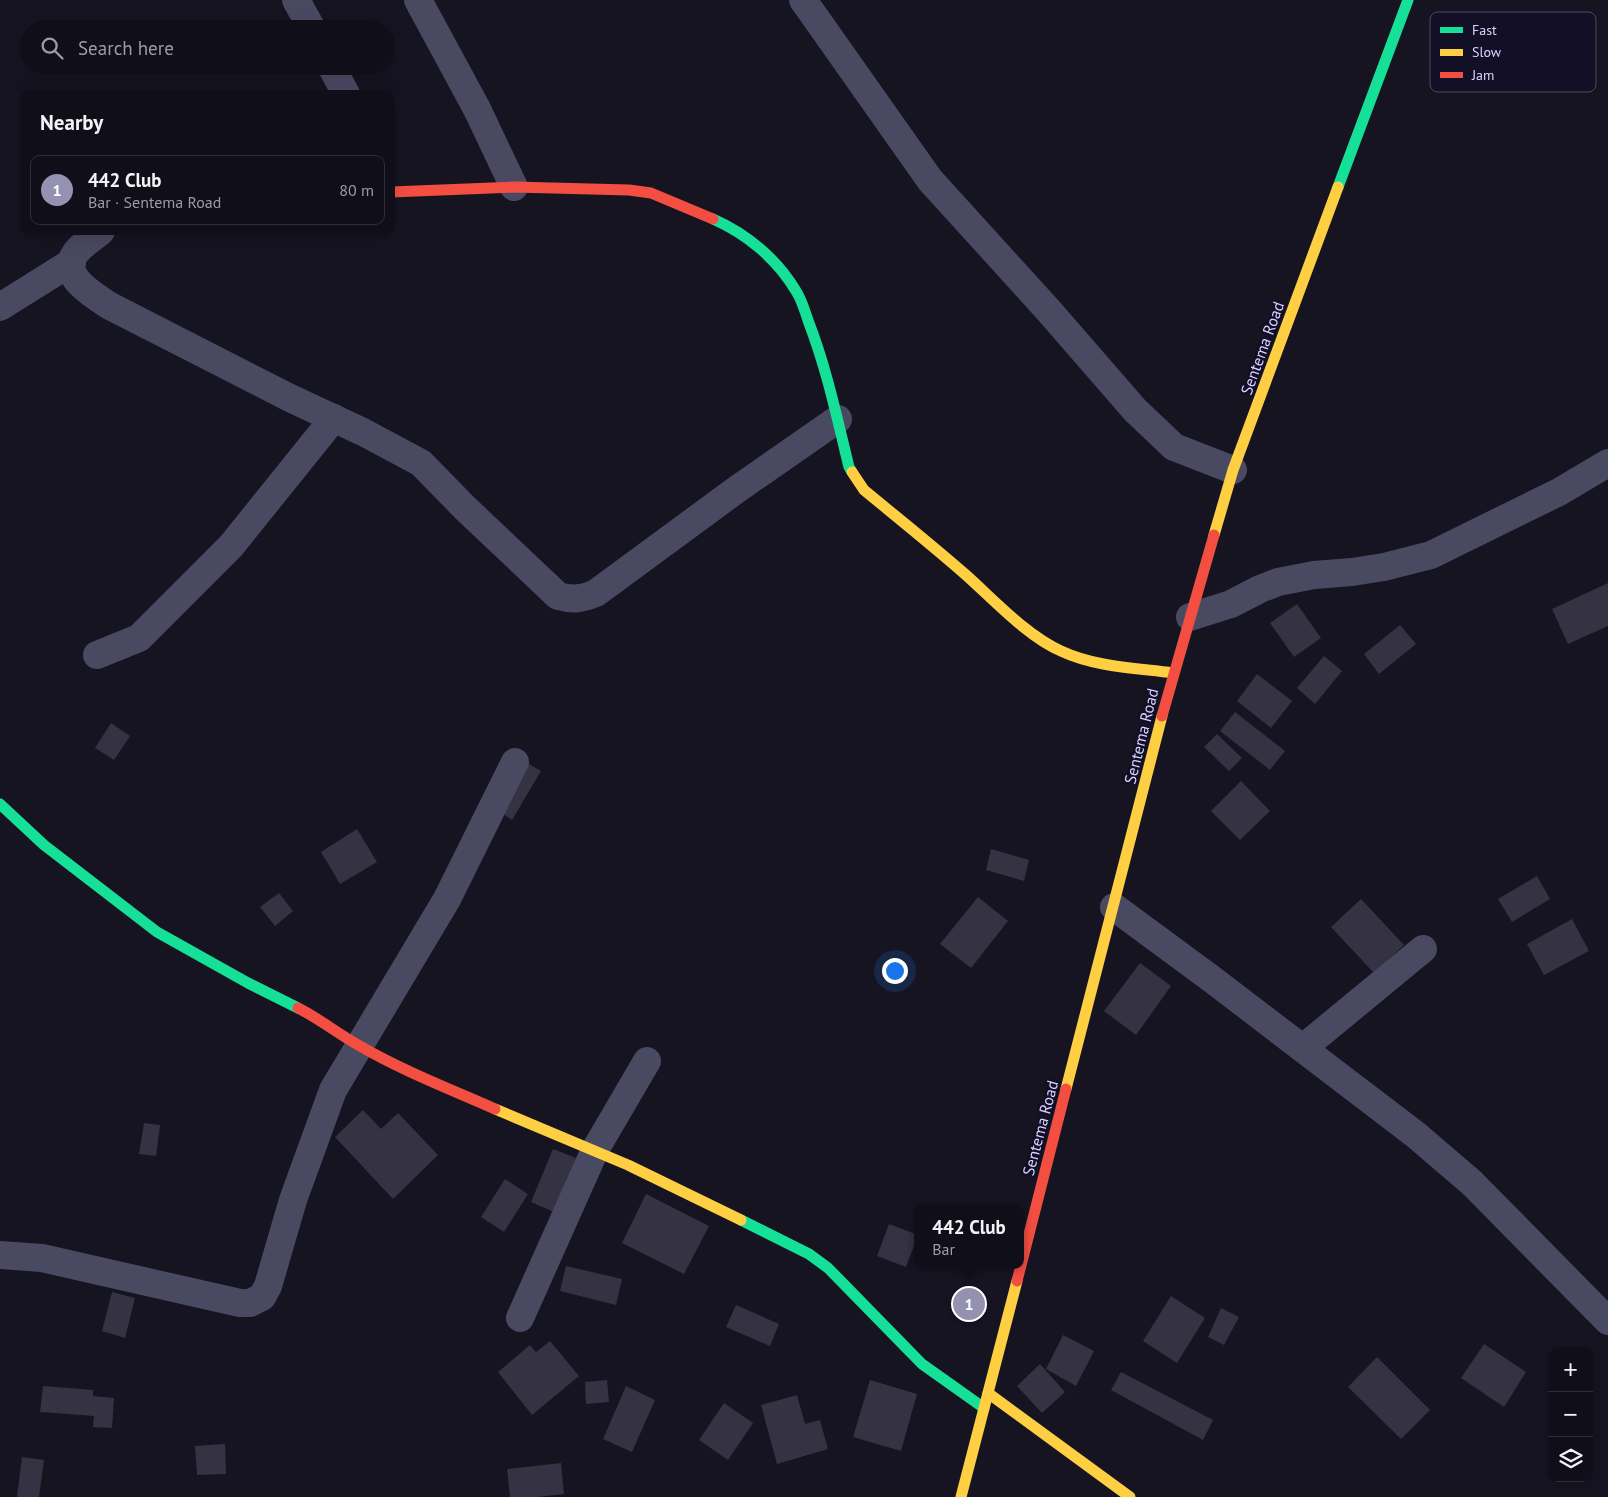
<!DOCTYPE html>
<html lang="en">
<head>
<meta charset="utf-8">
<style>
  body { margin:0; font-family:"PT Sans",sans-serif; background:#1e1d26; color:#f1f3f6 }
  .controls { position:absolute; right:15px; bottom:15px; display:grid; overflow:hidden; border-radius:10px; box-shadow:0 5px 20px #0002 }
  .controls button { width:45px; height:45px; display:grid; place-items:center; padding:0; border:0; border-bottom:1px solid #302f38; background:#100f19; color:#f1f3f6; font:25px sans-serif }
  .you { position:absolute; left:894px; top:970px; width:18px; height:18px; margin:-12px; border:4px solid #fff; border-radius:50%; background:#1a73e8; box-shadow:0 0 0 8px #1a73e833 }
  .badge { display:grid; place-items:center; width:32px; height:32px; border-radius:50%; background:#9591b1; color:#fff; font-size:16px; font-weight:700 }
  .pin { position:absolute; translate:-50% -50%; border:2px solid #fff; box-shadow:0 1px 5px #0006 }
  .popup { position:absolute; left:914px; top:1204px; width:110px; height:65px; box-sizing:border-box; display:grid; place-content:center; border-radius:10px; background:#100f19; filter:drop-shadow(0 1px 4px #0005); font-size:16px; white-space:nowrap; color:#9c9ca2 }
  .popup b { font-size:19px; color:#f1f3f6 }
  .popup::after { content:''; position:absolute; left:50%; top:100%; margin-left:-10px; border:10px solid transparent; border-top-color:#100f19 }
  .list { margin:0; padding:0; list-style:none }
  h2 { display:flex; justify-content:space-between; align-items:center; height:65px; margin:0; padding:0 20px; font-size:21px }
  h2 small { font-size:16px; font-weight:400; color:#9c9ca2 }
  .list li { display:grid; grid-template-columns:32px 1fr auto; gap:15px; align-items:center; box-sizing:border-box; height:70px; margin:0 10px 10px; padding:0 10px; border:1px solid #302f38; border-radius:10px }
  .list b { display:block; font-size:19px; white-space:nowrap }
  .list p { margin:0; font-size:16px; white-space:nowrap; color:#9c9ca2 }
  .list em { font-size:16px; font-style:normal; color:#9c9ca2 }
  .icon { flex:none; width:28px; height:28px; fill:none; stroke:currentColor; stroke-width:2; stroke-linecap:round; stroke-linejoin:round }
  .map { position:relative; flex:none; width:1608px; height:1497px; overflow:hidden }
  .search { position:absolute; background:#100f19; box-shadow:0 5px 20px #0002; left:20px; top:20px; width:375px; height:55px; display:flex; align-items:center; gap:12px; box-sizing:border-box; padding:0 18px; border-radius:28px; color:#9c9ca2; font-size:19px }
  .panel { position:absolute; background:#100f19; box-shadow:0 5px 20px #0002; left:20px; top:90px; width:375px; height:145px; border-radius:10px }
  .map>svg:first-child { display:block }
  .building { fill:#343243 }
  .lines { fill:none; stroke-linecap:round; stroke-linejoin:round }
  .street { stroke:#4a4962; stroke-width:28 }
  .fast { stroke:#16e098; stroke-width:11 }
  .slow { stroke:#ffcf43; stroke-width:11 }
  .jam { stroke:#f24e42; stroke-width:11 }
  .labels { text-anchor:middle; stroke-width:5; stroke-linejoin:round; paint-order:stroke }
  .street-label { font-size:16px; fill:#d9d4ff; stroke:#130f26 }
  .key { fill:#130f26; stroke:#4e4a67; stroke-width:1 }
  .key-label { font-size:14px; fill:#d9d4ff }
</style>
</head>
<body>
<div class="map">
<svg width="1608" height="1497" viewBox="0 0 1608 1497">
  <rect width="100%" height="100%" fill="#161421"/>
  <g class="building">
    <path d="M 1608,583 L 1608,626 L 1568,644 L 1552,609 Z"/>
    <path d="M 1297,604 L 1321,638 L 1294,657 L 1270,623 Z"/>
    <path d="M 1400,625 L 1416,644 L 1379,674 L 1364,654 Z"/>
    <path d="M 1324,656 L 1342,671 L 1315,704 L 1297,688 Z"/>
    <path d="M 1257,674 L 1292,701 L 1271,728 L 1237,701 Z"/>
    <path d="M 1235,712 L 1285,751 L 1270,770 L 1220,731 Z"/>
    <path d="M 111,723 L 130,736 L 114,760 L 95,748 Z"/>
    <path d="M 1217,734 L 1242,758 L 1229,771 L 1204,747 Z"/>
    <path d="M 524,761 L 541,771 L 512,820 L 496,809 Z"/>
    <path d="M 1241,781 L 1270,811 L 1240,840 L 1211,811 Z"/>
    <path d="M 357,829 L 377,862 L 340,884 L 321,852 Z"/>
    <path d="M 991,849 L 1029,860 L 1024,881 L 986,870 Z"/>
    <path d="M 1537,876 L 1550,899 L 1512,922 L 1498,899 Z"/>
    <path d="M 279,893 L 293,911 L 275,926 L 260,907 Z"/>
    <path d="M 978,897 L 1008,921 L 971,968 L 940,944 Z"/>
    <path d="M 1361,899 L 1404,945 L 1374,973 L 1331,927 Z"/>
    <path d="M 1572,919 L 1589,951 L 1544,975 L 1527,944 Z"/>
    <path d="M 1140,963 L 1171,986 L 1136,1035 L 1104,1011 Z"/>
    <path d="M 363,1110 L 381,1129 L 398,1113 L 438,1155 L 393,1199 L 335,1137 Z"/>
    <path d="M 144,1123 L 160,1125 L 156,1156 L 139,1154 Z"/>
    <path d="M 553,1149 L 576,1158 L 554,1212 L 531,1202 Z"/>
    <path d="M 505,1179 L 528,1194 L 504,1232 L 481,1217 Z"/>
    <path d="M 646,1194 L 709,1226 L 684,1274 L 622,1243 Z"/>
    <path d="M 889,1224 L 918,1235 L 906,1267 L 877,1256 Z"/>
    <path d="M 566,1266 L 622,1279 L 616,1305 L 560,1291 Z"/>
    <path d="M 112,1292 L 135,1298 L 125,1338 L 102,1331 Z"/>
    <path d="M 1171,1296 L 1205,1318 L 1177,1363 L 1143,1341 Z"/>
    <path d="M 736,1305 L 779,1324 L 770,1346 L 726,1327 Z"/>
    <path d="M 1221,1308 L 1239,1317 L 1224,1345 L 1208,1337 Z"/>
    <path d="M 1063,1335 L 1094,1351 L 1076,1386 L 1046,1369 Z"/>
    <path d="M 550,1341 L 579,1376 L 532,1415 L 498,1372 L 530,1345 L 536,1352 Z"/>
    <path d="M 1484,1344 L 1526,1372 L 1504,1407 L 1461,1378 Z"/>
    <path d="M 1377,1357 L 1430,1410 L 1401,1439 L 1348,1387 Z"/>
    <path d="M 1040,1364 L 1065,1392 L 1042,1413 L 1017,1386 Z"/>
    <path d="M 1121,1372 L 1213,1420 L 1203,1440 L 1111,1390 Z"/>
    <path d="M 607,1380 L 609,1402 L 586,1404 L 585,1382 Z"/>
    <path d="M 870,1380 L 917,1394 L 901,1451 L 853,1437 Z"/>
    <path d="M 43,1386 L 93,1390 L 93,1396 L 114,1398 L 112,1428 L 93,1427 L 94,1416 L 40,1412 Z"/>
    <path d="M 626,1386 L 655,1400 L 632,1452 L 603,1439 Z"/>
    <path d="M 797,1395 L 805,1424 L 820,1420 L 828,1449 L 777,1464 L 761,1405 Z"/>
    <path d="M 724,1403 L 753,1423 L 728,1460 L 699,1440 Z"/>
    <path d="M 225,1444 L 226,1474 L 197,1475 L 195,1446 Z"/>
    <path d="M 22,1457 L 44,1460 L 39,1497 L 17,1497 Z"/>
    <path d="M 561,1463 L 564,1494 L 537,1497 L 510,1497 L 507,1469 Z"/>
  </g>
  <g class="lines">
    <g class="street">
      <path d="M 296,0 L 312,29"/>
      <path d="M 418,0 L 477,109 L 514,187"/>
      <path d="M 803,0 L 930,180 L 1049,311 L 1135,410 L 1174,447 L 1233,470"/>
      <path d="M 331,66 L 346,94"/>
      <path d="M 101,231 C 94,237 85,243 79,249 C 55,274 92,294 110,306 L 290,398 L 363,432 L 421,463 L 465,508 L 558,596 C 573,600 582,599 596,593 L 736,490 L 838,419"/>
      <path d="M 0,307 L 72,262"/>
      <path d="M 1190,617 L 1231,604 L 1260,589 L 1278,582 L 1314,575 L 1352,572 L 1384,567 L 1431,555 L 1559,492 L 1608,463"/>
      <path d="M 97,655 L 139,638 L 231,546 L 334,418"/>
      <path d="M 1114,907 L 1213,980 L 1416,1135 L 1472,1183 L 1608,1321"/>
      <path d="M 1303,1048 L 1423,949"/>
      <path d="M 0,1255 L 42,1258 L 240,1303 L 250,1303 L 262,1297 L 268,1286 L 293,1200 L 333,1090 L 447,899 L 515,762"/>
      <path d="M 520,1318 L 595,1150 L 647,1061"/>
    </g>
    <g class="fast">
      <path d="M 1338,187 L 1408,0"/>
      <path d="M 713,219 C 747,234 777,259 796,291 C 802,300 805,312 809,323 C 827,370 837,418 849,467 L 852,472"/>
      <path d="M 0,804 L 44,845 L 157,932 L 248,983 L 298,1008"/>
      <path d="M 741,1220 L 809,1254 L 828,1268 L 922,1364 L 984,1408"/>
    </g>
    <g class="slow">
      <path d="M 852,472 L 864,490 C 898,518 933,546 966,575 C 994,600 1027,636 1061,651 C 1095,667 1136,668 1173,673"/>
      <path d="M 1214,535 L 1233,470 L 1338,187"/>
      <path d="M 1066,1089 L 1162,716"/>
      <path d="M 495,1109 L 628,1165 L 741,1220"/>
      <path d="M 988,1393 L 1130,1497"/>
      <path d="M 961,1497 L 1017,1281"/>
    </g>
    <g class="jam">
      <path d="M 391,192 L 514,187 L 629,190 L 651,193 L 713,219"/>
      <path d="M 1162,716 L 1214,535"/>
      <path d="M 298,1008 C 320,1019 338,1034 360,1046 C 403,1071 450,1089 495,1109"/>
      <path d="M 1017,1281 L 1066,1089"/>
    </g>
  </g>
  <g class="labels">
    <g class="street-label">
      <text transform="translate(1262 348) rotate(-70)" y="6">Sentema Road</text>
      <text transform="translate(1141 736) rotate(-76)" y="6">Sentema Road</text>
      <text transform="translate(1040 1128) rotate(-75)" y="6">Sentema Road</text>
    </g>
  </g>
  <rect x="1430" y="12" width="166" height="80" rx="8" class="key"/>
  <rect x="1440" y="27" width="23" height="6" fill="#16e098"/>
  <rect x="1440" y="49" width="23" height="7" fill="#ffcf43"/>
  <rect x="1440" y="72" width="23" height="6" fill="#f24e42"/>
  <g class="key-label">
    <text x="1472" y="35">Fast</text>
    <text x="1472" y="57">Slow</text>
    <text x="1472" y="80">Jam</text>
  </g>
</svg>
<div class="controls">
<button>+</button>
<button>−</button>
<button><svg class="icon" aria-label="layers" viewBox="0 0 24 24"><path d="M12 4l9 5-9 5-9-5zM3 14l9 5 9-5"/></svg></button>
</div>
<div class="you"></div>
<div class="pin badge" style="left:969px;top:1304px">1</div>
<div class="popup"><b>442 Club</b>Bar</div>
<div class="search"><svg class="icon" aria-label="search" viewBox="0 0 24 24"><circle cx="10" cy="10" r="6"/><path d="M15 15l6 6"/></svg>Search here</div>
<section class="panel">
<h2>Nearby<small></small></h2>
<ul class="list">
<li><span class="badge">1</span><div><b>442 Club</b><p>Bar · Sentema Road</p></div><em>80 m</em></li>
</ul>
</section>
</div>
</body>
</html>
